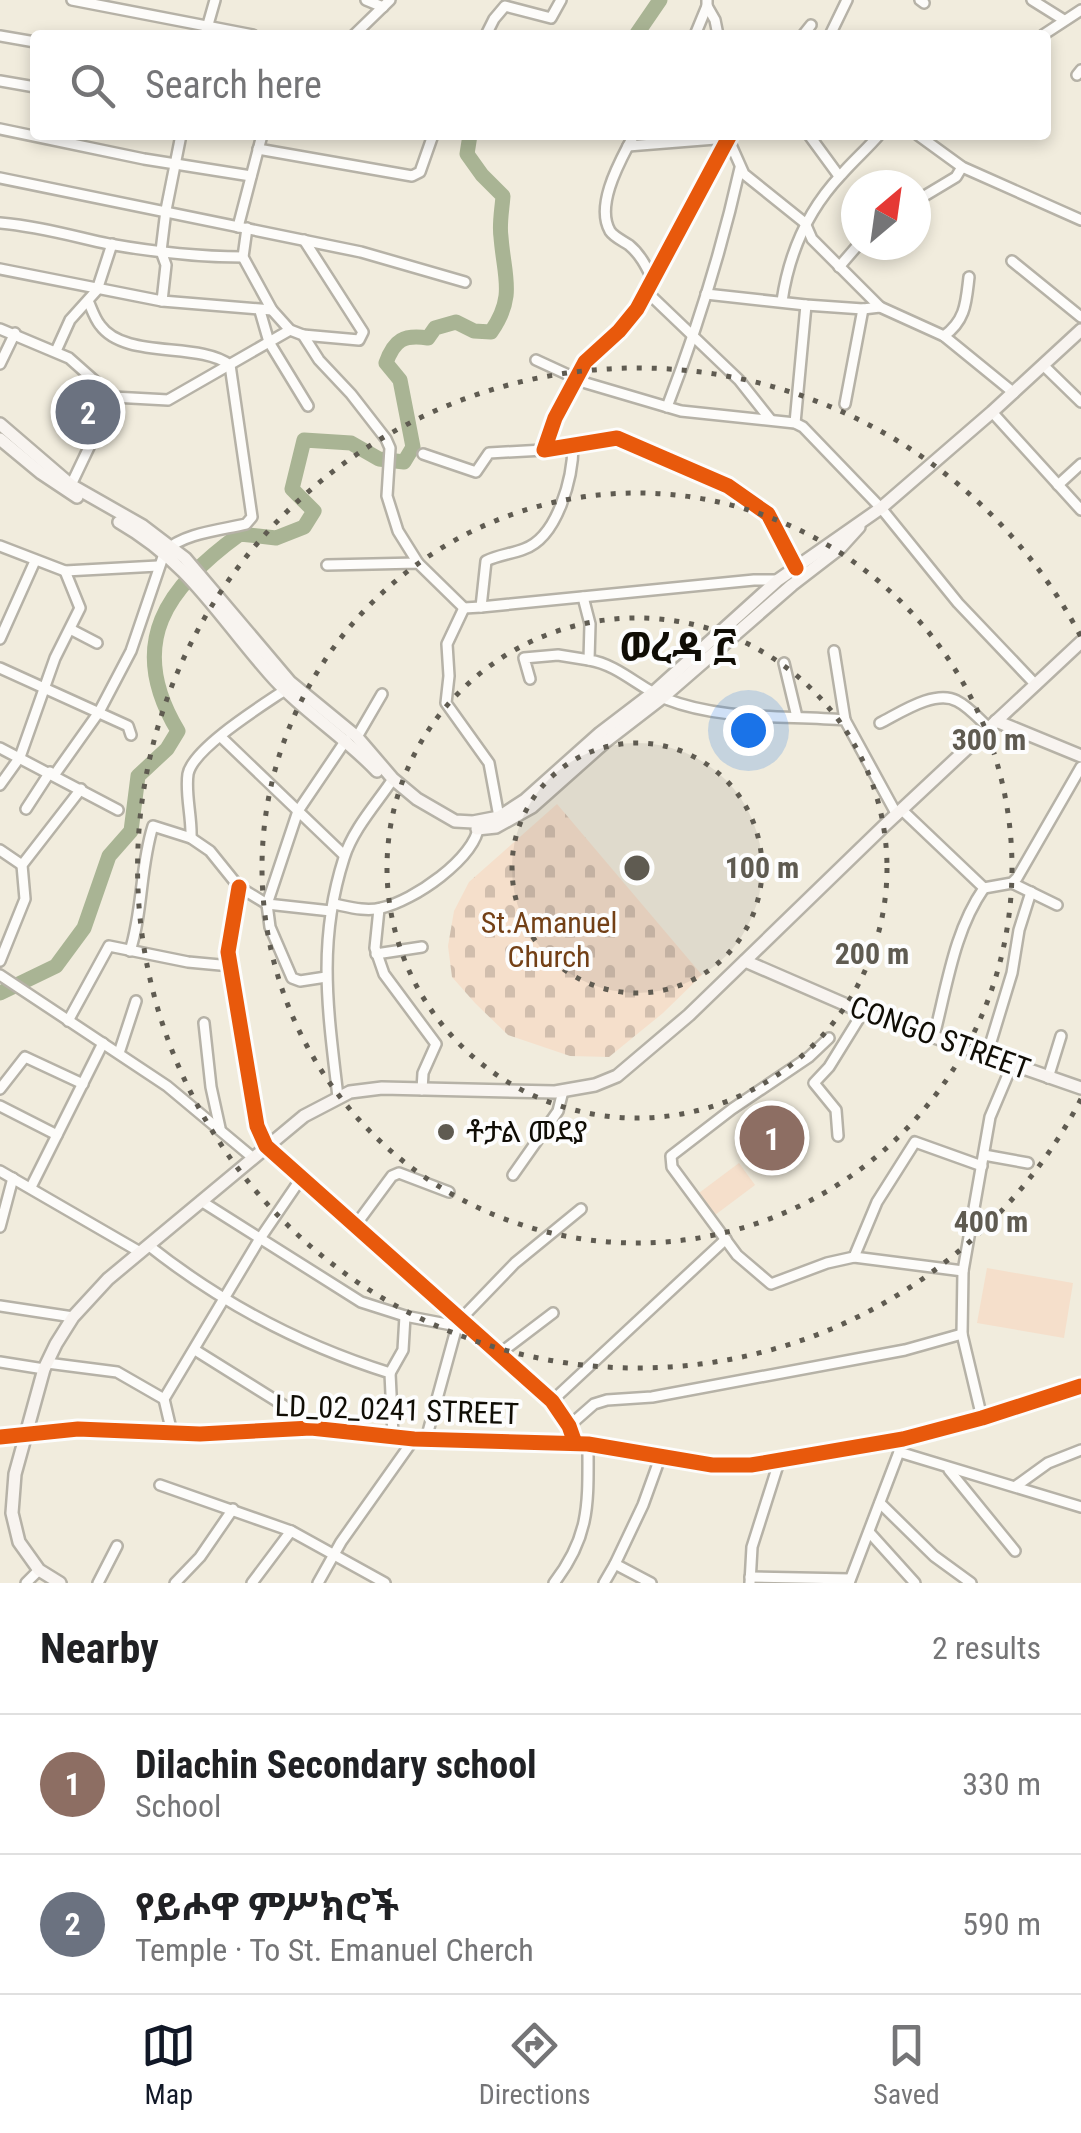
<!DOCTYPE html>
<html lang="en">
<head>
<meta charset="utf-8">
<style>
  body { margin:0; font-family:"Roboto Condensed","Noto Sans Ethiopic",sans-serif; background:#f2f2f2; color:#202124 }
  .compass { position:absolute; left:841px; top:170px; width:90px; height:90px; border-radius:50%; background:#fff; box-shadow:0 5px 15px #0003; rotate:29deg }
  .you { position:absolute; left:748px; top:730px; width:35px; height:35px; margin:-25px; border:8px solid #fff; border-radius:50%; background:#1a73e8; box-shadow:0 0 0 15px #1a73e833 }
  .badge { display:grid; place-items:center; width:65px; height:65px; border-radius:50%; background:#111827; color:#fff; font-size:32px; font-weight:700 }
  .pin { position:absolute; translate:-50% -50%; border:5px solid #fff; box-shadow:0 2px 10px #0006 }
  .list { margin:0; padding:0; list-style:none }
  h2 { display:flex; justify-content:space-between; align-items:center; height:130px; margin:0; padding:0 40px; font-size:42px }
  h2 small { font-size:32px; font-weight:400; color:#757577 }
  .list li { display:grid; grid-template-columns:65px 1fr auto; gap:30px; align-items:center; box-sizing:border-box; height:140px; padding:0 40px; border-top:2px solid #e0e0e0 }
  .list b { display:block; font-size:38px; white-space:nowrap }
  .list p { margin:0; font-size:32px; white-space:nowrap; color:#757577 }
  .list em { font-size:32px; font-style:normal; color:#757577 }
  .icon { flex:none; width:55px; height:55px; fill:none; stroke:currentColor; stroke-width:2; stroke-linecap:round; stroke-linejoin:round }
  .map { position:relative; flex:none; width:1081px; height:1583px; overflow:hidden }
  .search { position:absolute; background:#fff; box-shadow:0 5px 15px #0003; left:30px; right:30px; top:30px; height:110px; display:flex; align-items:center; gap:25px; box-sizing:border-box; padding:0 35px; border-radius:10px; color:#757577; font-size:38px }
  .sheet { height:410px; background:#fff }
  nav { display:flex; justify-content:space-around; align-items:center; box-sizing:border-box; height:140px; border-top:2px solid #e0e0e0; background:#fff; font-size:28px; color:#757577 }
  nav a { display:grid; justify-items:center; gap:5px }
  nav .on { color:#111827 }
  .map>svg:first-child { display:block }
  .grass { fill:#f5dfcb }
  .cemetery { fill:url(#cemetery-stones) }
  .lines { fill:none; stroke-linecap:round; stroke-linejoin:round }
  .river { stroke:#a9b494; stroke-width:15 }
  .street-casing { stroke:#b6b2a7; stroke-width:14 }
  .secondary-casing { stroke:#b6b2a7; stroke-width:16 }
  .street { stroke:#fdfcfa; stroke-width:9 }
  .secondary { stroke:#f8f4f0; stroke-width:11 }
  .cycleway-casing { stroke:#fdfdfd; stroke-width:21 }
  .cycleway { stroke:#e8590c; stroke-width:15 }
  .ring { fill:none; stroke:#5f5b51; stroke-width:5; stroke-dasharray:5 10 }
  .poi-dot { fill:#5f5b51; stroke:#fdfdfd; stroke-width:4 }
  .labels { text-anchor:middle; stroke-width:8; stroke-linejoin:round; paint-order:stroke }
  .park-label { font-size:30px; fill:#734016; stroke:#fdfdfd }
  .street-label { font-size:30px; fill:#100d05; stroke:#fdfdfd }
  .poi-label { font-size:30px; fill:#100d05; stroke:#fdfdfd; text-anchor:start }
  .district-label { font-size:40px; font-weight:bold; fill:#100d05; stroke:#fdfdfd }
  .centre { fill:#5f5b51; stroke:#fdfdfd; stroke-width:5 }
  .ring-label { font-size:30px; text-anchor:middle; font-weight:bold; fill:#5f5b51; stroke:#fdfdfd; stroke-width:8; stroke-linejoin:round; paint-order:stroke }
</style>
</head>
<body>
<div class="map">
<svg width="1081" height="1583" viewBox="0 0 1081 1583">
  <defs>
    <pattern id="cemetery-stones" width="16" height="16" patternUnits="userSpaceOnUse" patternTransform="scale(2.5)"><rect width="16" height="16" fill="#f5dfcb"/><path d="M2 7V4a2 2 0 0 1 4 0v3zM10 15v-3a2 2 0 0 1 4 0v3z" fill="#d1bead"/></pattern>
  </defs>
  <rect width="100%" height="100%" fill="#f1ecdd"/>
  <g class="grass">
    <path d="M 739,1163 L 755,1185 L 715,1215 L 699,1193 Z"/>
    <path d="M 987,1268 L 1073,1283 L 1064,1338 L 977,1323 Z"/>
  </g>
  <path class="cemetery" d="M 557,804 L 702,975 L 663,1013 L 609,1057 L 570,1056 L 508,1035 L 475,1003 L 452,977 L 448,946 L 454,911 L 469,882 Z"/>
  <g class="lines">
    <g class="river">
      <path d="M 636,35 L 660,0"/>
      <path d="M 0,993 L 56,966 L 84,928 L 109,856 L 131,831 L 138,776 L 167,749 L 178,731 C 125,643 167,587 240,534 L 276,538 L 304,527 L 314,511 L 292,489 L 304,440 L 351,443 L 379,459 L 404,462 L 413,447 L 400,380 L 386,363 C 394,340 404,334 428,338 L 435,328 L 456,322 L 474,331 L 491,332 C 516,296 504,277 501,237 C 499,224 502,210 503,196 L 482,175 L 467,154 L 470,135"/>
    </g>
    <defs>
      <g id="street">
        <path d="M 72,0 L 253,35"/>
        <path d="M 366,0 L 383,7"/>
        <path d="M 920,0 L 924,3"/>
        <path d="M 1032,0 L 1064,20"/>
        <path d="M 707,6 L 715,20 L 718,35"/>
        <path d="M 205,35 L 215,0"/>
        <path d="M 354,35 L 390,0"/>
        <path d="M 486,35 L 494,19 L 505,6 L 551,18 L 561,0"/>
        <path d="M 695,35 L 707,6 L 707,0"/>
        <path d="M 803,35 L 811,25"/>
        <path d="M 830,35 L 847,0"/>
        <path d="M 1043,35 L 1081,10"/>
        <path d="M 0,36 L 35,42"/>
        <path d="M 1077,75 L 1081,70"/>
        <path d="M 0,81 L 35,87"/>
        <path d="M 0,129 L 144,159 L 251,176"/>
        <path d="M 634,135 L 628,146 L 728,138 L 744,174 L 805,223 L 812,239 L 880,307"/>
        <path d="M 730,135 L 637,309 L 619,331 L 585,362 L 555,418 L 544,450 L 617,438 L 728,486 L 768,514 L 796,568"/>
        <path d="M 809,135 L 839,176"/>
        <path d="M 918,135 L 962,167 L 1081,220"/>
        <path d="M 628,146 C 617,167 596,207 610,231 C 614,237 623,241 629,245 C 640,254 646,266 652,278"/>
        <path d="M 258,149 L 412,176 L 420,172 L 433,135"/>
        <path d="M 0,178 L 361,252 L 465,282"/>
        <path d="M 916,201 L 956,177 L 962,167"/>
        <path d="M 0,223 C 37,226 72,236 109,244 C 154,252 197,257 243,257"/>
        <path d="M 238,227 L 262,135"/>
        <path d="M 247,228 L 243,257 L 272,310 L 290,330 L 303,335 L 319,360 L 351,394 L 386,439 L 390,448 L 387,496 L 398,531 L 418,563"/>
        <path d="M 1012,261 L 1081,317"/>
        <path d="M 839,267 L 858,245"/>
        <path d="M 0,269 L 162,301 L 166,265 L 161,251 L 166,210 L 181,135"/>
        <path d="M 647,292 L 739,380 L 770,419"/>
        <path d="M 706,294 L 806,305 L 863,309 L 880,307 L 944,336 L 1014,393"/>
        <path d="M 162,301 L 272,310"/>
        <path d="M 782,301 C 789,253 807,211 841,175 C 853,161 867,149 879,135"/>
        <path d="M 260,311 L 269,342 L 308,406"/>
        <path d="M 0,329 L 69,358 L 113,397 L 71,485"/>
        <path d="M 303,335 L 359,340 L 363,332 L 304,240"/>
        <path d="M 944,336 C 966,320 966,302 969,277"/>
        <path d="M 56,351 L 70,320 L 97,290 L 112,244"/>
        <path d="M 536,360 L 586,383 L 681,411 L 795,423 L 803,427 L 881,508 L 958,603 L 1036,685"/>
        <path d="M 0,364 L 15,333"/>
        <path d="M 1043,365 L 1081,402"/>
        <path d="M 113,397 L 168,400 L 290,330"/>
        <path d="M 845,404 L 863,309"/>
        <path d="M 667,407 C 697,329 722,249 740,168"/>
        <path d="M 992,412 L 1081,510"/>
        <path d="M 795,423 L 806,305"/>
        <path d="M 573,445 C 573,477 558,537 524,549 C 511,554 498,555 486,561 L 481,607 L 754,580 L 778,580"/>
        <path d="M 423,454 L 476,472 L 489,453 L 544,450"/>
        <path d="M 1058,485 L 1081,464"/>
        <path d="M 0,546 L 65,571 L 158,566"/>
        <path d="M 327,565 L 418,563 L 464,608 L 481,607"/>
        <path d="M 583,597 L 590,624 L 589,660 C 619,665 639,688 666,699 C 722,721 786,715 845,720 L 897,815"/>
        <path d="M 464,608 L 447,644 L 449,676 L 446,703 L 489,763 L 499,817"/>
        <path d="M 72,630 L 97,643"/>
        <path d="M 0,639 L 35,561"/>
        <path d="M 834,651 L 845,720"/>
        <path d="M 784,663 L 797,717"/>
        <path d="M 0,668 L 128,726 L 131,735"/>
        <path d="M 530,679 L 524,658 L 558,655 L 589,660"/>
        <path d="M 880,723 C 900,713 935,689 957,701 C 969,707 979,719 989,728"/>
        <path d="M 221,737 L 344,855"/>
        <path d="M 357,737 L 382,694"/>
        <path d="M 0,748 L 118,810"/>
        <path d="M 55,774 L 99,712 L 131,651 L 165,551 C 184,533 221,530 246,524 L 252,517 L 230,365 C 198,341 125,360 100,325 C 95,319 92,310 89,303"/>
        <path d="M 0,785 L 20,757 L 55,658 L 80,608 L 65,571"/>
        <path d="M 26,809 L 50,772"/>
        <path d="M 902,810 L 984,888 C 954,931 947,986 934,1036"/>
        <path d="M 191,838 C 192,817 185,794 188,774 C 193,748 263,705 285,690"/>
        <path d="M 0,850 L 22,865"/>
        <path d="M 1012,883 L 1057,905"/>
        <path d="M 239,887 L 228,952 L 257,1126 L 266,1146 L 552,1401 L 569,1426 L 575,1443"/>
        <path d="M 984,888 L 1012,883 L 1017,878 L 1081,767"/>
        <path d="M 334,904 C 349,907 366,912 381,908 C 413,901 475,859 479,825"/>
        <path d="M 379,909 L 375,948 L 384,974 L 436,1044 L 423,1073 L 422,1090"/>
        <path d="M 130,951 C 143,911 140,867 153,826 L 191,838 L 210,851 L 239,887 L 267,904 L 331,911"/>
        <path d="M 376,954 L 422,947"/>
        <path d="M 0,961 L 25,899 L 22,865 L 81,789"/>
        <path d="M 0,975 L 167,1086 L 252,1157"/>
        <path d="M 326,977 L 300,981 L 292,978 L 270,927 L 267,904 L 298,811 L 346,740"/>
        <path d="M 68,1021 L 109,946 L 188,962 L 231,966"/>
        <path d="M 204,1023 L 211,1087 L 220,1128"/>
        <path d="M 829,1038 L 809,1057 L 732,1109 L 671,1156 L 672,1167 L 737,1255 L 771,1284 L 827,1263 L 854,1257 L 963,1271"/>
        <path d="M 119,1053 L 136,1001"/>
        <path d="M 987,1055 L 1012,973 L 1019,930 L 1031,892"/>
        <path d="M 1048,1078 L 1061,1036"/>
        <path d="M 0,1089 L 25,1057 L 83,1084"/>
        <path d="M 338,1097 C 328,1011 317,942 344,858 C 353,829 377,803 393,779"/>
        <path d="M 0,1106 L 57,1135"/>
        <path d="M 838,1136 L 836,1110 L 814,1083 L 829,1067 L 863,1012"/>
        <path d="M 984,1155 L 1028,1163"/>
        <path d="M 0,1171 L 140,1252"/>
        <path d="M 513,1175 L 558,1111 L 563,1091"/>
        <path d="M 31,1187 L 103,1043"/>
        <path d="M 201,1201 L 361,1302 L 405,1316 L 457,1326"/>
        <path d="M 355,1226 L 392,1176 L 399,1173 L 449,1192"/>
        <path d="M 0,1227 L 13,1178"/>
        <path d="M 148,1245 C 221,1303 300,1345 390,1373 L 393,1436"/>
        <path d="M 854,1257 L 877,1202 L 915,1142 L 982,1166"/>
        <path d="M 0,1306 L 73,1317"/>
        <path d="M 462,1318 L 515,1263 L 581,1209"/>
        <path d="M 195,1350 L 283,1405 L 311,1428"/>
        <path d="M 499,1354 L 553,1313"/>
        <path d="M 0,1362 L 44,1369"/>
        <path d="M 47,1363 L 117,1372 L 164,1399"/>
        <path d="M 390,1373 L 403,1350 L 405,1316"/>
        <path d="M 552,1401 L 726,1239"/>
        <path d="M 982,1418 L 962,1334 L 963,1271 L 990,1117 L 1012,1065"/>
        <path d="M 569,1426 L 594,1404 L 607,1400 L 652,1397 L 905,1350 L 962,1334"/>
        <path d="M 172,1433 L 164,1399 L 259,1240 L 302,1177"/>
        <path d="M 0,1437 L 78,1429 L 200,1434 L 311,1428 L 414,1439 L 588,1444 L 712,1465 L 751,1465 L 903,1439 L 982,1418 L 1081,1386"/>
        <path d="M 426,1439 L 457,1326 L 462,1327"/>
        <path d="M 903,1439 L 899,1452 L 1081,1507"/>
        <path d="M 949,1470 L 1015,1551"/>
        <path d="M 160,1485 L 291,1531"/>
        <path d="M 1016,1486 L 1048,1463 L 1081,1450"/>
        <path d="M 880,1503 L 934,1556 L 971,1583"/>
        <path d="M 869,1532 L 915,1583"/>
        <path d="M 750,1577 L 850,1579"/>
        <path d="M 26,1583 L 39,1570"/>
        <path d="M 98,1583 L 117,1546"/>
        <path d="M 175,1583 L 200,1557 L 233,1509"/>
        <path d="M 252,1583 L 291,1531 L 385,1583"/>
        <path d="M 318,1583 L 341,1542 L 414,1439"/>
        <path d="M 554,1583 C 591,1535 588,1502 588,1444"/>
        <path d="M 604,1583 L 615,1564"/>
        <path d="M 651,1583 L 615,1564 L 643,1505 L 660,1458"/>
        <path d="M 750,1583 L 752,1547 L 779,1462"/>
        <path d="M 849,1583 L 899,1452"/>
      </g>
      <g id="secondary">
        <path d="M 0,424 L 71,485 L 143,526 L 185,558 L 290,682 L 357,737 L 393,779 L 417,799 L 455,821 L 473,822 L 499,817 L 525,800 L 600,733 L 655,691 L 778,580 L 881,508 L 992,412 L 1081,330"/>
        <path d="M 0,439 L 41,473 L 77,497"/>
        <path d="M 119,522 C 190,563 217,614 269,673 C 301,710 344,736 377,771"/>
        <path d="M 996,721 L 1081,756"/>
        <path d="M 477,829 L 496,827 L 532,807 L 605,742 L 662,698 L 792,585 L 840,548 L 859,527"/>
        <path d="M 745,961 L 865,1013 L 1081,1088"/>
        <path d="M 60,1583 L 39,1570 L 19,1542 L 12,1513 L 15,1474 L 44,1369 L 56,1344 L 73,1317 L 108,1279 L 304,1116 L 350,1092 L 382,1088 L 555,1092 L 595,1085 L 617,1076 L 689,1015 L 884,826 L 1081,642"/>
      </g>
    </defs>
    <use href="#street" class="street-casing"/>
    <use href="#secondary" class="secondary-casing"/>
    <use href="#street" class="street"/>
    <use href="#secondary" class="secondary"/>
    <defs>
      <g id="cycleway">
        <path d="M 730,135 L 637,309 L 619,331 L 585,362 L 555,418 L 544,450 L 617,438 L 728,486 L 768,514 L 796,568"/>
        <path d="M 239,887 L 228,952 L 257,1126 L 266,1146 L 552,1401 L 569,1426 L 575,1443"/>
        <path d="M 0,1437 L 78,1429 L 200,1434 L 311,1428 L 414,1439 L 588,1444 L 712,1465 L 751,1465 L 903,1439 L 982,1418 L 1081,1386"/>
      </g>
    </defs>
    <use href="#cycleway" class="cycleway-casing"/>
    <use href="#cycleway" class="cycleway"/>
  </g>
  <circle cx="637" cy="868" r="125" fill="#5f5b51" fill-opacity=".12"/>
  <g class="ring">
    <circle cx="637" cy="868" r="125"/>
    <circle cx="637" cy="868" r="250"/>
    <circle cx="637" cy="868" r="375"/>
    <path d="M1081 1099A500 500 0 1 1 1081 637"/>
  </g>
  <circle class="poi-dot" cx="446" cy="1132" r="10"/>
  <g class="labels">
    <g class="park-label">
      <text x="549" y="933">St.Amanuel<tspan x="549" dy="34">Church</tspan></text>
    </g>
    <g class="street-label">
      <text transform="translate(940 1038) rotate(20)" y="10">CONGO STREET</text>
      <text transform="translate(397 1410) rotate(2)" y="10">LD_02_0241 STREET</text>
    </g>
    <g class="poi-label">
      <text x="466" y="1142">ቶታል መደያ</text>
    </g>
    <g class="district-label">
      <text x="678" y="661">ወረዳ ፫</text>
    </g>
  </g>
  <circle cx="637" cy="868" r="15" class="centre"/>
  <g class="ring-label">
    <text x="989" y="750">300 m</text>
    <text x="762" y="878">100 m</text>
    <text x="872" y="964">200 m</text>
    <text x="991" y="1232">400 m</text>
  </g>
</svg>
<svg class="compass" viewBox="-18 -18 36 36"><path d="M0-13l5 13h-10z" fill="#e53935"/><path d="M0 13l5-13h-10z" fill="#757577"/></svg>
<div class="you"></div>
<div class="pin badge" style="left:772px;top:1138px;background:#8d6e63">1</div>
<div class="pin badge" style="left:88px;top:412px;background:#6b7280">2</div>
<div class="search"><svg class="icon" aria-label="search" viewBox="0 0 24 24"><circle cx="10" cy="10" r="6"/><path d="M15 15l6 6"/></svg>Search here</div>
</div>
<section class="sheet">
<h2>Nearby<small>2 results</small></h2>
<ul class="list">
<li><span class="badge" style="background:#8d6e63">1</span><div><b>Dilachin Secondary school</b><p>School</p></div><em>330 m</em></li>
<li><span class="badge" style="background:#6b7280">2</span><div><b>የይሖዋ ምሥክሮች</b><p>Temple · To St. Emanuel Cherch</p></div><em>590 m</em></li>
</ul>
</section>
<nav>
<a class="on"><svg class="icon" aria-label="map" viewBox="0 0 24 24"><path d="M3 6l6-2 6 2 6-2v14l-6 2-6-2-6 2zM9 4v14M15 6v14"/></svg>Map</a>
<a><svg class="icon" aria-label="directions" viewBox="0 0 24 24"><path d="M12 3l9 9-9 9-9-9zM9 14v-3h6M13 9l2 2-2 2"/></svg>Directions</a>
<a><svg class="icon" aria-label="saved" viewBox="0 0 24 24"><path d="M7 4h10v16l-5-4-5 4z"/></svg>Saved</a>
</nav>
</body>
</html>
